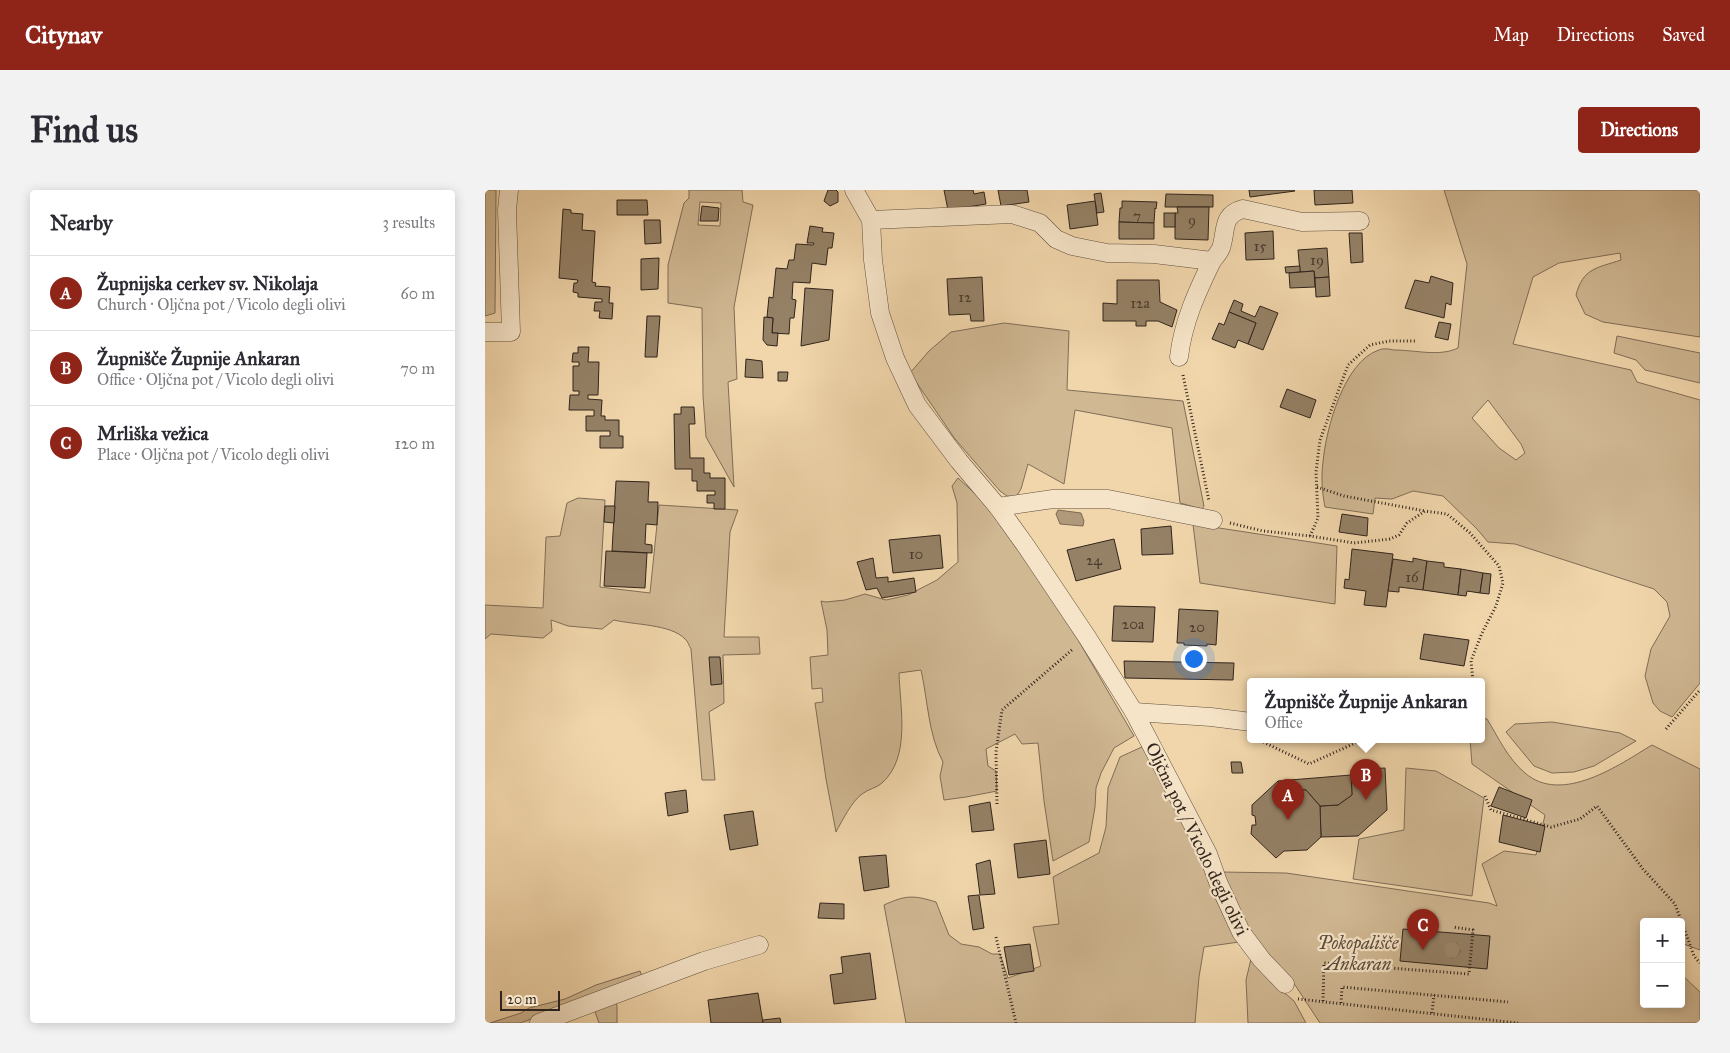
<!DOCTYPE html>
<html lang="en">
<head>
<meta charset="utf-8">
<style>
  body { margin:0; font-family:"IM FELL Great Primer",serif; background:#f2f2f3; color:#2b2b33 }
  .controls { position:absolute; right:15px; bottom:15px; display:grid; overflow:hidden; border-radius:5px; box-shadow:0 2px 12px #0003 }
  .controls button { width:45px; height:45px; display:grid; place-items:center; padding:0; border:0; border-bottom:1px solid #e1e1e2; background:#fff; color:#2b2b33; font:25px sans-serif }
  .scale { position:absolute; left:15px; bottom:12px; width:60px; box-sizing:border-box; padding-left:5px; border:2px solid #31241c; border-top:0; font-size:14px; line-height:18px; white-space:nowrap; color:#31241c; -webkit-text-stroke:4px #f6e4c8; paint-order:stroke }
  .you { position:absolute; left:708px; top:468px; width:18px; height:18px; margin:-12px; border:4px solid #fff; border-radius:50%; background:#1a73e8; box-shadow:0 0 0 8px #1a73e833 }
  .badge { display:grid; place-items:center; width:32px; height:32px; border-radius:50%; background:#8f2418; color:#fff; font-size:16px; font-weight:700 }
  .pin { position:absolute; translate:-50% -41px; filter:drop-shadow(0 1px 2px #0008) }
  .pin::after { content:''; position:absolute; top:26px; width:18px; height:15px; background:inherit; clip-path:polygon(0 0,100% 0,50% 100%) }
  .popup { position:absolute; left:762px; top:488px; width:238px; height:65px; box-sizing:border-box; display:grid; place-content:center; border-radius:5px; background:#fff; filter:drop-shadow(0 1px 4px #0005); font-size:16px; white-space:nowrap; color:#7c7c81 }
  .popup b { font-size:19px; color:#2b2b33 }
  .popup::after { content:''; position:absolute; left:50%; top:100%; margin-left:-10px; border:10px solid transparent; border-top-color:#fff }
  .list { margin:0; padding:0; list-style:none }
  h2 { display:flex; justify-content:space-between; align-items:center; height:65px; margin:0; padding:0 20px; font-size:21px }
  h2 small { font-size:16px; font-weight:400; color:#7c7c81 }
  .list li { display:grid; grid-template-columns:32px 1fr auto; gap:15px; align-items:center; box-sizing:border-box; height:75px; padding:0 20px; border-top:1px solid #e1e1e2 }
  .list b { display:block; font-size:19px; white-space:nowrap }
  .list p { margin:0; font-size:16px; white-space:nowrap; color:#7c7c81 }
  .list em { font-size:16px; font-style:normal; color:#7c7c81 }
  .map { position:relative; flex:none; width:1215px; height:833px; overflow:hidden; border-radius:5px }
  header { display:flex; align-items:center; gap:30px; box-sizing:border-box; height:70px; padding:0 25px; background:#8f2418; color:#fff }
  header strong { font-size:24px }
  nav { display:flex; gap:28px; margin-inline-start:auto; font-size:18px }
  .intro { display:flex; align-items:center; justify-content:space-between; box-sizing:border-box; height:120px; padding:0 30px }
  h1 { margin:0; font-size:35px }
  .button { padding:12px 22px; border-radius:5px; background:#8f2418; color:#fff; font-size:18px; font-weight:700 }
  main { display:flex; gap:30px; padding:0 30px }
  aside { flex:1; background:#fff; border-radius:5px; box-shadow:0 2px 12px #0003 }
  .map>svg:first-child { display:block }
  .green { fill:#d0b893; stroke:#806e58; fill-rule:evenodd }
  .water { fill:#b0997a; stroke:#7d6a54 }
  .building { fill:#958166; stroke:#31241c; fill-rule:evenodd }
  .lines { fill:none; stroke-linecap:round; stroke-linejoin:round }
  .minor-casing { stroke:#615040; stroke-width:19 }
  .path { stroke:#31241c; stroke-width:3; stroke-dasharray:1 2.5; stroke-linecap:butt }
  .minor { stroke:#f6e4c8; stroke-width:18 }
  .tree { fill:#9d886d }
  .labels { text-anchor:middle; stroke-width:4.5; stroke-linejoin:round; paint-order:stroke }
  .number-label { font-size:15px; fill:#4a3b2e }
  .street-label { font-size:18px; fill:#31241c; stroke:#f6e4c8 }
  .park-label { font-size:18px; font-style:italic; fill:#59493a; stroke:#f6e4c8 }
</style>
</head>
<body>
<header>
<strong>Citynav</strong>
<nav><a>Map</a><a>Directions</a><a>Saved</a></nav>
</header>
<div class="intro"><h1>Find us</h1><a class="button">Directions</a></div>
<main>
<aside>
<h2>Nearby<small>3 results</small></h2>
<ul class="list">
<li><span class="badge">A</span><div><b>Župnijska cerkev sv. Nikolaja</b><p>Church · Oljčna pot / Vicolo degli olivi</p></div><em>60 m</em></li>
<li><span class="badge">B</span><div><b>Župnišče Župnije Ankaran</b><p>Office · Oljčna pot / Vicolo degli olivi</p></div><em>70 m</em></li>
<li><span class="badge">C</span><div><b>Mrliška vežica</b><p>Place · Oljčna pot / Vicolo degli olivi</p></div><em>120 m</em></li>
</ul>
</aside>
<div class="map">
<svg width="1215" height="833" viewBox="0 0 1215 833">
  <rect width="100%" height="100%" fill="#f1d6ab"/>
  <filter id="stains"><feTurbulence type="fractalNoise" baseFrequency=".004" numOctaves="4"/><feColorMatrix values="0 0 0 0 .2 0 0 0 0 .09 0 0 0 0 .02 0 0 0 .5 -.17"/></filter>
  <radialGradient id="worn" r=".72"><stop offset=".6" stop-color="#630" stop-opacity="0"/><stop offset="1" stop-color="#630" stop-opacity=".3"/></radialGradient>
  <g class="green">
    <path d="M 0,0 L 11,0 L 10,123 L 0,126 Z"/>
    <path d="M 204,0 L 257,0 L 258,12 L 268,15 L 249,117 L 252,189 L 243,192 L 249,297 L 221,247 L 218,206 L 217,118 L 183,113 L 183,75 L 199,13 L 204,8 ZM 215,12 L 236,13 L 235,36 L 213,35 Z"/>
    <path d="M 959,0 L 1215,0 L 1215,147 L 1118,132 L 1100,124 L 1091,105 C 1098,78 1112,78 1136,70 L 1135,63 L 1074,73 L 1048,87 L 1028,154 L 1146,180 L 1152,192 L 1215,210 L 1215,493 L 1187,527 L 1175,521 L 1168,513 L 1160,486 L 1166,459 L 1185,426 L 1182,412 L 1169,399 L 1030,354 L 1003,352 L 992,339 L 958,306 L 928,301 L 907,309 L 890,308 L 888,324 L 840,317 C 837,302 836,287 838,272 C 841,239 859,171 894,160 C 898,158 905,159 909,160 C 931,160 954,167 973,158 L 982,74 ZM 1003,210 L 1036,254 L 1040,263 L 1031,270 L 1014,258 L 987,228 Z"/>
    <path d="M 519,133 L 584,141 L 582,200 L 698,211 L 719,316 L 717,319 L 695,313 L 687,238 L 590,220 L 579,294 L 543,274 L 536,299 L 531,307 L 522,306 L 515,301 L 470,249 L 425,183 L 444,161 L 466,142 Z"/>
    <path d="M 1132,146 L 1215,163 L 1215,193 L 1160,180 L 1151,170 L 1129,163 Z"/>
    <path d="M 473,288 L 498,311 L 518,335 L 592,448 L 649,546 L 629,558 L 616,583 L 611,598 L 610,617 L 604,652 L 568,671 L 559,611 L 553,553 L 537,554 L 530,544 L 501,559 L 503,576 L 511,581 L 512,601 L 481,607 L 459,610 L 455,586 L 458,572 C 443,544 443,511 436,480 L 414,483 C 415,518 426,567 397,593 C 392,598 383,599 377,604 C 367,611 357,631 351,642 L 341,589 L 330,513 L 338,512 L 337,498 L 327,499 L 325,467 L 343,465 L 342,440 L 336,411 L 341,412 L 360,410 L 380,404 L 401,410 L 423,405 L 452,390 L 473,372 L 472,313 L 467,296 Z"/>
    <path d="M 93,308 L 120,310 L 115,397 L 165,403 L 174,315 L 253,320 L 245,342 L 239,447 L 274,447 L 275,464 L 238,465 L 239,513 L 224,522 L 230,590 L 217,590 L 206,459 C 204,456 203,451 200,449 C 186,434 149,435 129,430 L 117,439 L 83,436 L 66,430 L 67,441 L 58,448 L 6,444 L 0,449 L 0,415 L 58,418 L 61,347 L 75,346 L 82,313 Z"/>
    <path d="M 708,334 L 852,356 L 850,414 L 715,393 Z"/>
    <path d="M 996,528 L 1002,529 C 1013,547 1023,569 1040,583 C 1077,615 1134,575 1167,555 L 1215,579 L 1215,760 L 1196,753 L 1196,732 L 1159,732 L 1159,814 L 1196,814 L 1196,784 L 1215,802 L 1215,833 L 835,833 L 810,795 L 762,741 L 736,682 L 801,683 L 1004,713 L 1012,716 L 997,674 L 1019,661 L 1051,665 L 1060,625 L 987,574 L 985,549 L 996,549 Z"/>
    <path d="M 1067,532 L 1135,543 L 1151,551 L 1109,576 L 1089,582 L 1067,583 L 1049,576 L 1021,542 L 1030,534 Z"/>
    <path d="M 659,556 L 721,666 L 730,707 L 746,741 L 754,752 L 719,757 L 714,787 L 710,833 L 421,833 L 399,715 C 421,705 428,705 451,712 L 464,745 L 476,754 L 494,757 L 507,764 L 515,764 L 523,788 L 556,776 L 548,737 L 574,734 L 568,687 L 614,663 L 621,637 L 623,598 L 635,567 Z"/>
    <path d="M 921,578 L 951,581 L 999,608 L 987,706 L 868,689 L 874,649 L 919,640 Z"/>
    <path d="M 766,769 L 787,792 L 809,811 L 821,833 L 763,833 L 761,790 Z"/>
    <path d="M 155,781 L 158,789 L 35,833 L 5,833 L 36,823 L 44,818 L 80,809 L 111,795 Z"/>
    <path d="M 129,812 L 132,815 L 132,833 L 114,833 L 109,819 Z"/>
  </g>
  <path class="water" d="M 573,320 L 596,323 L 599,331 L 598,336 L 575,334 L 571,324 Z"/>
  <g class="building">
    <path d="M 343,0 L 351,0 L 353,2 L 353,12 L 345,16 L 339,11 Z"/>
    <path d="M 459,0 L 488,0 L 489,4 L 499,2 L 501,14 L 463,20 Z"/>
    <path d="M 513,0 L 542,0 L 544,12 L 516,16 Z"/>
    <path d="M 764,0 L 809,0 L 810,1 L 765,7 Z"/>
    <path d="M 829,0 L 867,0 L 868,13 L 830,15 Z"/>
    <path d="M 616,3 L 619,22 L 612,23 L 609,4 Z"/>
    <path d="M 681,4 L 728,5 L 728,17 L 680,17 Z"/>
    <path d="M 132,10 L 162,10 L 163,25 L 132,25 Z"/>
    <path d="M 610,11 L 613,35 L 585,39 L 582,15 Z"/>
    <path d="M 637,11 L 672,12 L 671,19 L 670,18 L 669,33 L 634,32 L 635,18 L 637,18 Z"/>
    <path d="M 217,16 L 234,18 L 233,31 L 215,31 Z"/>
    <path d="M 692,17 L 724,17 L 723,50 L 690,49 L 690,23 L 693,23 Z"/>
    <path d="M 78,19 L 86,20 L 86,23 L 98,24 L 97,40 L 110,41 L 107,92 L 111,93 L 110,96 L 125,97 L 124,113 L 128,113 L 127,129 L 114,128 L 115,121 L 109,121 L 110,112 L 117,112 L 117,109 L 93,107 L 93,103 L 88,102 L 89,93 L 92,93 L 93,90 L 74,88 Z"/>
    <rect x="679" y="23" width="11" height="14"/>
    <path d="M 159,30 L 175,30 L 176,53 L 160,54 Z"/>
    <path d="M 634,32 L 669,33 L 669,49 L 634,49 Z"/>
    <path d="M 325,36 L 338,38 L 337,42 L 349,43 L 347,58 L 343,58 L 341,75 L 327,73 L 325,93 L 308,92 L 307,109 L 311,110 L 309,128 L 305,128 L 304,144 L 287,143 L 288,128 L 282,127 L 284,107 L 288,108 L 291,78 L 302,79 L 304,70 L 309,70 L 311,54 L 328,55 L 329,53 L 322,53 Z"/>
    <path d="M 788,41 L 789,69 L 761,70 L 760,43 Z"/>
    <path d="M 864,43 L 877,43 L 878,72 L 866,73 Z"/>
    <path d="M 842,58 L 844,87 L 830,88 L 829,81 L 815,82 L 813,60 Z"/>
    <path d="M 174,68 L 173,99 L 156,100 L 156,69 Z"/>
    <path d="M 815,76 L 815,82 L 801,83 L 800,77 Z"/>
    <path d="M 829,81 L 830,97 L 805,98 L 804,83 Z"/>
    <path d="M 946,86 L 968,93 L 966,115 L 961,113 L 959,128 L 920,118 L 930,90 L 944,93 Z"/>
    <path d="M 497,87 L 499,131 L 486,131 L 485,124 L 464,125 L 462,89 Z"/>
    <path d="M 844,87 L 845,106 L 831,107 L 830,88 Z"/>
    <path d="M 632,90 L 674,90 L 675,112 L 692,120 L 687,137 L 673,131 L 661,131 L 661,136 L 651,136 L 651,131 L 618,131 L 618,113 L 632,114 Z"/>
    <path d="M 320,98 L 348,100 L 344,150 L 316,156 Z"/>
    <path d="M 749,110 L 758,114 L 756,121 L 770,127 L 775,116 L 793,123 L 778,160 L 763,154 L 771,133 L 744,122 Z"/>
    <path d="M 744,122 L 771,133 L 763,154 L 753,150 L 750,158 L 727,149 L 734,133 L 739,135 Z"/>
    <path d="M 162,126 L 175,126 L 172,167 L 160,167 Z"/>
    <path d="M 279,127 L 288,128 L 287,143 L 293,143 L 292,156 L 282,155 L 278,150 Z"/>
    <path d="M 954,132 L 966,134 L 963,150 L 950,147 Z"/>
    <path d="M 93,157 L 104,157 L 103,172 L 114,172 L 113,205 L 103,205 L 103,209 L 117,210 L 116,226 L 120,226 L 120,230 L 134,230 L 134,246 L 138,246 L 138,258 L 115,258 L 115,246 L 125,246 L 125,241 L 101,241 L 101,226 L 109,226 L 109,220 L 84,220 L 85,205 L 94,205 L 94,201 L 88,201 L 88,176 L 94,176 L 94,172 L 87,172 L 88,163 L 93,163 Z"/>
    <path d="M 261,169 L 277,171 L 278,188 L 260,187 Z"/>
    <path d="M 293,182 L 303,182 L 302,191 L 293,191 Z"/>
    <path d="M 802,199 L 831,210 L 825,228 L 795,217 Z"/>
    <path d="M 196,217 L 209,217 L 210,234 L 204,234 L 205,268 L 219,268 L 219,283 L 225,283 L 225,288 L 240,288 L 240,319 L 229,319 L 229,313 L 222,313 L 222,305 L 230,305 L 230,301 L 212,301 L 212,291 L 207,291 L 207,279 L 190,279 L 189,224 L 196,224 Z"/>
    <path d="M 131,291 L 164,292 L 163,312 L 173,312 L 172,335 L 161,334 L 160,354 L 167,355 L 167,363 L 127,361 Z"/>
    <path d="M 120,316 L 130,316 L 129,333 L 119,332 Z"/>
    <path d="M 857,324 L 883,328 L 882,346 L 854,342 Z"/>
    <path d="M 686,336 L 688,364 L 657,365 L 656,339 Z"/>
    <path d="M 455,345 L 458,378 L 408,383 L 404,350 Z"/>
    <path d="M 629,349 L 636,379 L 591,391 L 582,360 Z"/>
    <path d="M 867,359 L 908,364 L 901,417 L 879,415 L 881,401 L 859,398 L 860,389 L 864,390 Z"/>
    <path d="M 121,361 L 162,363 L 160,398 L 119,396 Z"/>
    <path d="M 388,368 L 391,388 L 403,387 L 403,392 L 429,388 L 431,402 L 397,408 L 392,398 L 381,400 L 372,372 Z"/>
    <path d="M 928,368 L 942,371 L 938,400 L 914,397 L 914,402 L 903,401 L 908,369 L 928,372 Z"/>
    <path d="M 942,371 L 959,373 L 959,377 L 976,379 L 973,405 L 938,400 Z"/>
    <path d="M 976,379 L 998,383 L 995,403 L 982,401 L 981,406 L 973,405 Z"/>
    <path d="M 998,383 L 1006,384 L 1004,404 L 995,403 Z"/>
    <path d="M 629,416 L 670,417 L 668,452 L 627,451 Z"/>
    <path d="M 694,419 L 733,421 L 731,455 L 722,454 L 722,456 L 699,455 L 699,453 L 692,453 Z"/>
    <path d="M 939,444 L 984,450 L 979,476 L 935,469 Z"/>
    <path d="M 224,467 L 235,467 L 237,494 L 226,495 Z"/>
    <path d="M 639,471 L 749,473 L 748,490 L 640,488 Z"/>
    <path d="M 746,572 L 756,572 L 758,583 L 747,583 Z"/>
    <path d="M 900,578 L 902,620 L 873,646 L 836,647 L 835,616 L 853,615 L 867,605 L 866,580 Z"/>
    <path d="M 866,585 L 867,605 L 853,615 L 835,616 L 821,600 L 796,600 L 793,591 Z"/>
    <path d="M 793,591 L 796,600 L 821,600 L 835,616 L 836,647 L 822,660 L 799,661 L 791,668 L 766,644 L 767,635 L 771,635 L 770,626 L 767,625 L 767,615 Z"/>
    <path d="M 1014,597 L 1047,610 L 1041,628 L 1006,616 Z"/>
    <path d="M 201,600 L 203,622 L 183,626 L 180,603 Z"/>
    <path d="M 505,612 L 509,640 L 487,642 L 484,616 Z"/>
    <path d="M 268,621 L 273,655 L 245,660 L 239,625 Z"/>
    <path d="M 1018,625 L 1060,636 L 1055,662 L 1014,652 Z"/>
    <path d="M 561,650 L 565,684 L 533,688 L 529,654 Z"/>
    <path d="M 401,665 L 404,697 L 379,701 L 374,667 Z"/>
    <path d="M 505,670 L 510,704 L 495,705 L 491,674 Z"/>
    <path d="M 494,705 L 499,738 L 488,740 L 483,706 Z"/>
    <path d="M 335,713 L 359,714 L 359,729 L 333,728 Z"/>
    <path d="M 918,739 L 1005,746 L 1002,779 L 915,771 ZM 968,753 L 972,754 L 975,761 L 973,765 L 967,768 L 961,763 L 960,758 L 963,754 Z"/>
    <path d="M 545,754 L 549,781 L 524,785 L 519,757 Z"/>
    <path d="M 385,763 L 391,809 L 349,814 L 345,785 L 358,783 L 356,767 Z"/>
    <path d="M 273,803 L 278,833 L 226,833 L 223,810 Z"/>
    <path d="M 295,828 L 296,833 L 278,833 L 278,830 Z"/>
  </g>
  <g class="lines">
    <defs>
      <g id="minor">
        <path d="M 369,0 L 386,30 L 388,70 L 395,123 L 410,168 L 432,215 L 474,271 L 513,317 L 541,356 L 602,447 L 649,522 L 723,664 L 733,692 L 756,742 L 777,770 L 800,794"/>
        <path d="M 386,30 L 527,24 L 555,33 L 571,49 L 587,56 L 622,63 L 669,64 L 727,71 C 712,102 698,132 694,167"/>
        <path d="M 727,71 C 730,67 734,63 736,58 C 742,40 736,25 758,19 L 817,32 L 875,31"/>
        <path d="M 0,142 L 26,142 L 22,20 L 24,0"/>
        <path d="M 513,317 L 568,309 L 623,309 L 728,330"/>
        <path d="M 649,522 L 726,527 L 766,532"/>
        <path d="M 54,833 L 219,771 L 274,755"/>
      </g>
    </defs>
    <use href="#minor" class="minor-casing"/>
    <g class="path">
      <path d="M 698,185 L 724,311"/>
      <path d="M 832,297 L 859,306 L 940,321"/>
      <path d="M 745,333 L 778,341 L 825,346 L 869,353 L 905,349 L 914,345 L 922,333 L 940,321 L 962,324 L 985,343 L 1014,376 L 1018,393 L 1011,416 L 997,443 L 986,471 L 988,491"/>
      <path d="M 825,346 L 833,328 L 831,282 L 835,250 L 863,175 L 885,155 L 904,151 L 931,151"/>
      <path d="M 1181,539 L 1215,500"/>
      <path d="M 772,549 L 824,574 L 879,549"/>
      <path d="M 1000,606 L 1006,620 L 1066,637 L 1095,629 L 1112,616 L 1158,679 L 1190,714 L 1209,766 L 1215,773"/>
      <path d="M 512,614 L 511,562 L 517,520 L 588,459"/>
      <path d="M 511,747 L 531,833"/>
      <path d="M 813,809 L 1033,833"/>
      <path d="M 838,811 L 839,773 L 984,784 L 988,740 L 968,737"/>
      <path d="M 856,813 L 857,797 L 1023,812"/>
      <path d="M 947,823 L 949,805"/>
    </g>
    <use href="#minor" class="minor"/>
  </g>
  <circle class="tree" cx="967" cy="760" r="8"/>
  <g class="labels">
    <g class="number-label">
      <text x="652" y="31">7</text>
      <text x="707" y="35">9</text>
      <text x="775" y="61">15</text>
      <text x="832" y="75">19</text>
      <text x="480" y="112">12</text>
      <text x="655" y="118">12a</text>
      <text x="431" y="369">10</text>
      <text x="609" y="375">24</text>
      <text x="927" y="392">16</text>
      <text x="648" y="439">20a</text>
      <text x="712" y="442">20</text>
    </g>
    <g class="street-label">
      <text transform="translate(712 649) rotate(64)" y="6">Oljčna pot / Vicolo degli olivi</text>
    </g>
    <g class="park-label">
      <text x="873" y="759">Pokopališče<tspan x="873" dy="21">Ankaran</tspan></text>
    </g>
  </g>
  <rect width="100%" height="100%" filter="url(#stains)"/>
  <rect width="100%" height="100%" fill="url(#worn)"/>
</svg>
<div class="controls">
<button>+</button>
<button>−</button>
</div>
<div class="scale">20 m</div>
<div class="you"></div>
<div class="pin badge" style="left:803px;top:630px">A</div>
<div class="pin badge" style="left:881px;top:610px">B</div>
<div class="popup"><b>Župnišče Župnije Ankaran</b>Office</div>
<div class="pin badge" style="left:938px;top:760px">C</div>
</div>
</main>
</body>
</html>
